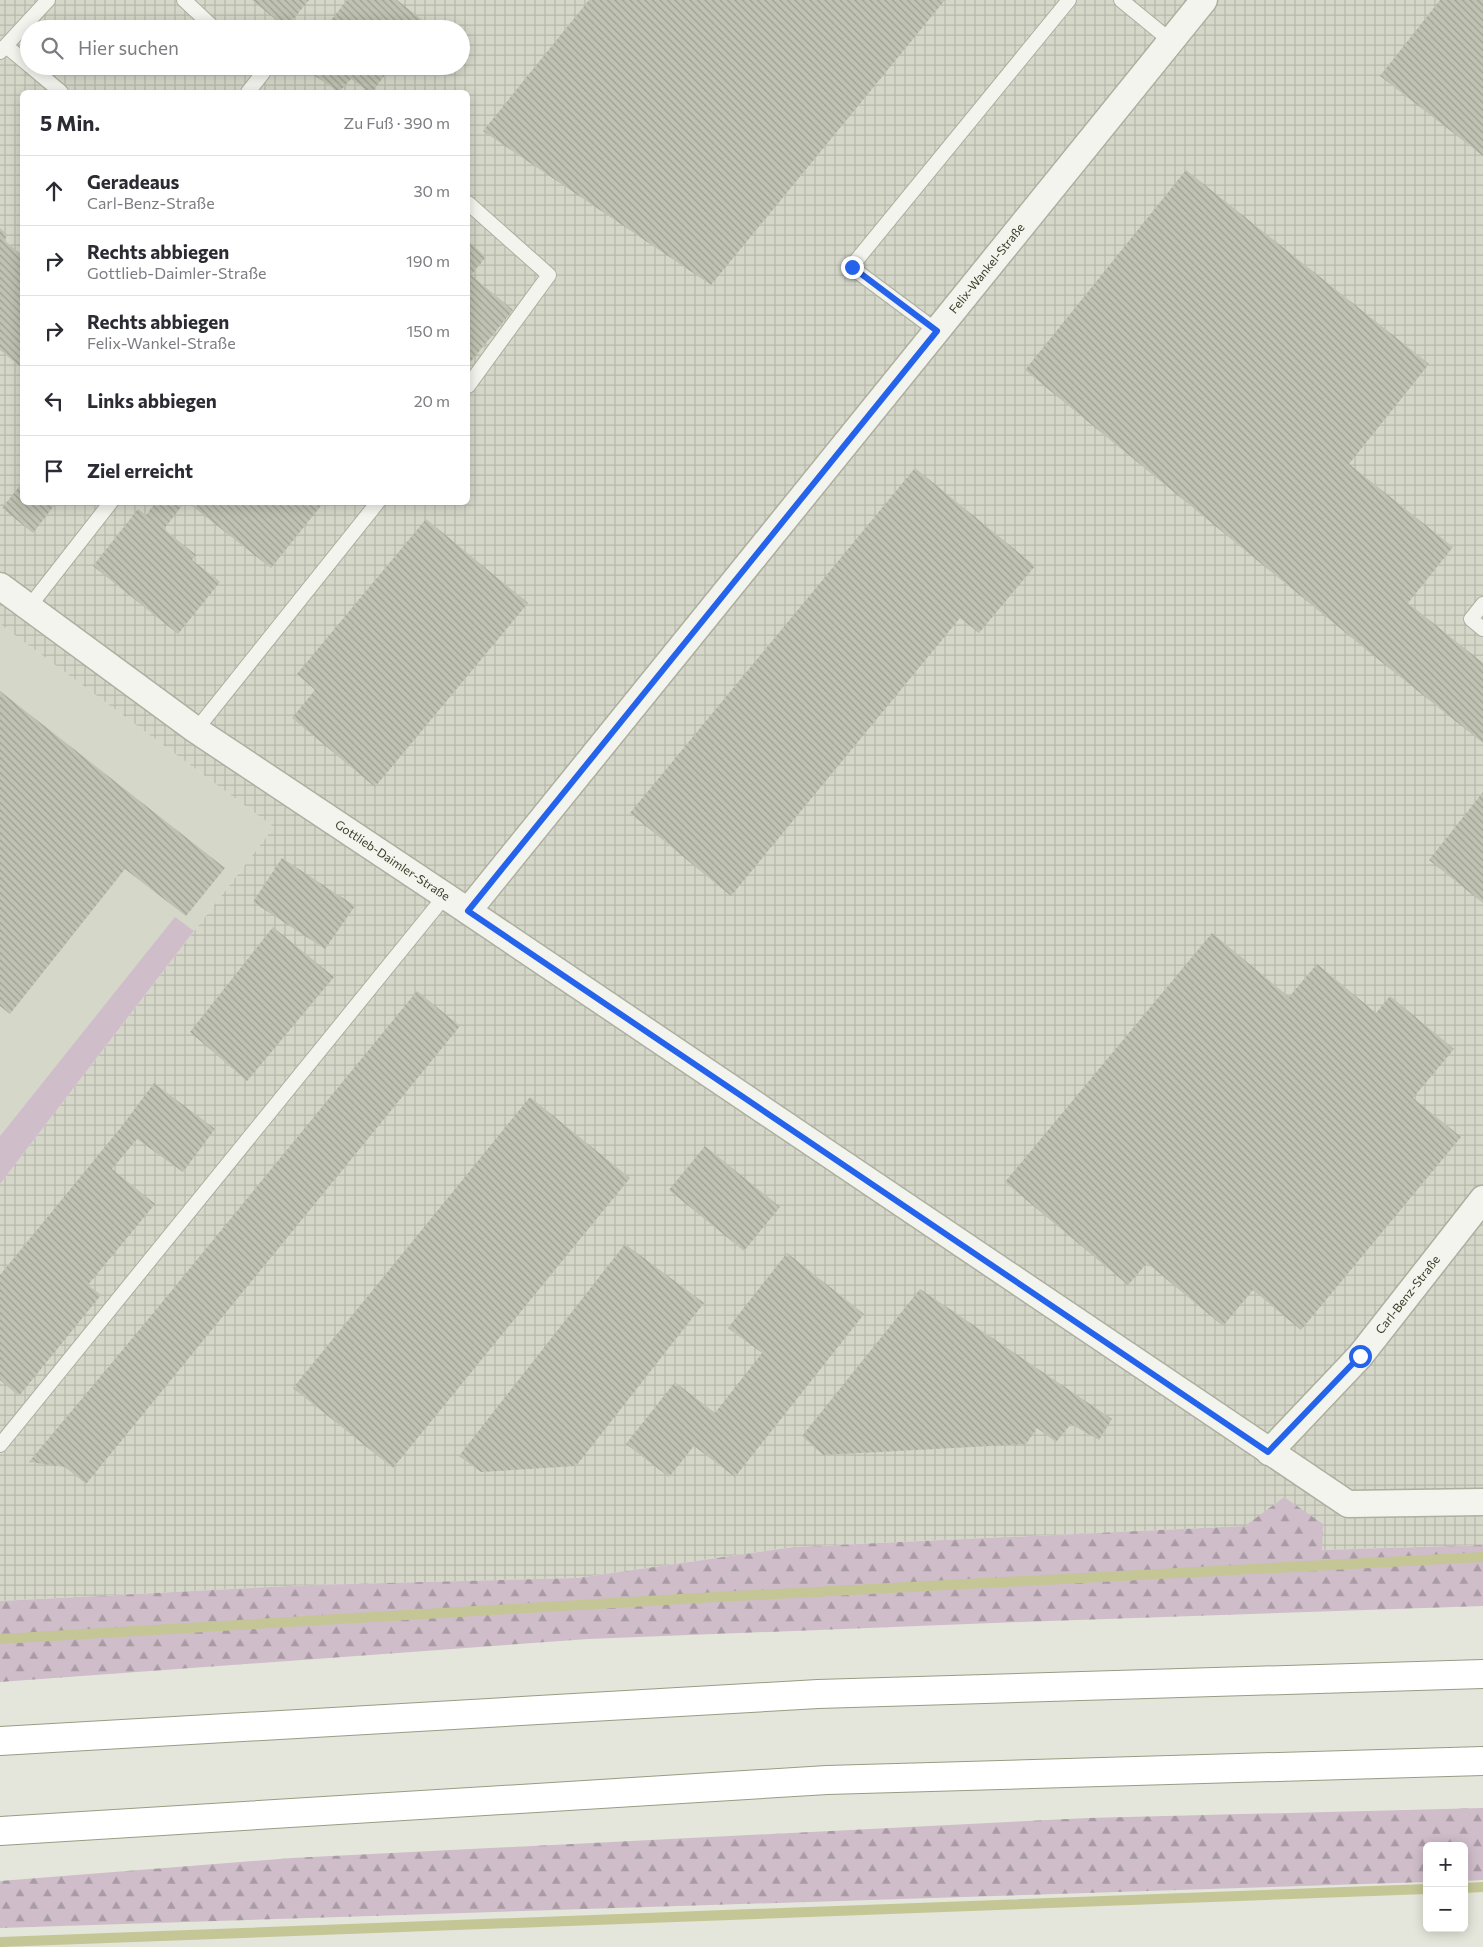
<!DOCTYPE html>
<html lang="de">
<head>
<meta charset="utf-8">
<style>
  body { margin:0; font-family:Commissioner,sans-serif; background:#f2f2f3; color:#2b2b33 }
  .controls { position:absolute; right:15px; bottom:15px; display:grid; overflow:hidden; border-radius:8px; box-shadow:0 2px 12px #0003 }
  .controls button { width:45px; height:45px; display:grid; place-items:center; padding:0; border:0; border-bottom:1px solid #e1e1e2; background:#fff; color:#2b2b33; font:25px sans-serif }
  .stop { position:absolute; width:15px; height:15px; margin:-11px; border:4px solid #2563eb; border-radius:50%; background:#fff }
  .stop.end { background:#2563eb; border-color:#fff; box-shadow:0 1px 5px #0008 }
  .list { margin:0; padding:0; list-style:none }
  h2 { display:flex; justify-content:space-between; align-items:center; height:65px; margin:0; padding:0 20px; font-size:21px }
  h2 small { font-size:16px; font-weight:400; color:#7c7c81 }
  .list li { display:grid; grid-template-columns:32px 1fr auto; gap:15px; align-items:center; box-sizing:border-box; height:70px; padding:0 20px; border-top:1px solid #e1e1e2 }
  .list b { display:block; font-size:19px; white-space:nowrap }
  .list p { margin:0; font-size:16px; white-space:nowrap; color:#7c7c81 }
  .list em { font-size:16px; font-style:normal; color:#7c7c81 }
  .icon { flex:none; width:28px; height:28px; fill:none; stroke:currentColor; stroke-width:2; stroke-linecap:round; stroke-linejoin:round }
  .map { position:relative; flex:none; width:1483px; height:1947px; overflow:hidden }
  .search { position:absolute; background:#fff; box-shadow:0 2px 12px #0003; left:20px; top:20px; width:450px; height:55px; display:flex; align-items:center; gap:12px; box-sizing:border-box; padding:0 18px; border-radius:28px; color:#7c7c81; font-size:19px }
  .panel { position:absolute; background:#fff; box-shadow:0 2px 12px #0003; left:20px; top:90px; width:450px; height:415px; border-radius:8px }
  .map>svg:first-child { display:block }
  .built { fill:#d5d7c9 }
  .industrial { fill:url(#industrial-grid); fill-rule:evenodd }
  .green { fill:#cfbdca }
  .forest { fill:url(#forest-firs) }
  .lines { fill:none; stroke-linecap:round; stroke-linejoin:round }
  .stream { stroke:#c4c696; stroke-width:10 }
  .building { fill:url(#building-back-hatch) }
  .service-casing { stroke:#adafa1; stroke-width:16 }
  .minor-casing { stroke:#adafa1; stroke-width:29 }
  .motorway-casing { stroke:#999c83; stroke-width:30 }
  .service { stroke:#f3f4ee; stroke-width:14 }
  .minor { stroke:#f3f4ee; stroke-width:26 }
  .motorway { stroke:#fff; stroke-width:28 }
  .route { stroke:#2563eb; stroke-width:6 }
  .labels { text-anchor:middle; stroke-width:4.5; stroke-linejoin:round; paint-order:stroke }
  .street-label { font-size:12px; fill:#383b26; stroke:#f3f3ea }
</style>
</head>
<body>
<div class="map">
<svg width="1483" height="1947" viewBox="0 0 1483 1947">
  <defs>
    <pattern id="industrial-grid" width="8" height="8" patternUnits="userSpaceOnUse" patternTransform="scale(1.25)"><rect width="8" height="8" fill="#d5d7c9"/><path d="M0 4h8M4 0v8" fill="none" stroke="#b8b9ac"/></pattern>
    <pattern id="forest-firs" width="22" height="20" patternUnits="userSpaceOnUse" patternTransform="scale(1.25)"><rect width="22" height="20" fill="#cfbdca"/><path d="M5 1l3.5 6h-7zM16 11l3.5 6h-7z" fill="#a99ba4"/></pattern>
    <pattern id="building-back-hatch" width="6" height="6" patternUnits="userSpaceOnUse" patternTransform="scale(1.25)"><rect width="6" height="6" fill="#c0c2b3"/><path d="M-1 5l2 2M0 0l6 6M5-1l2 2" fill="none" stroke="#9d9f91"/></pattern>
  </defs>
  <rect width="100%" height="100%" fill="#e4e6db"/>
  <path class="built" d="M 0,624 L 274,827 L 194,931 L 175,918 L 0,1136 Z"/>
  <path class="industrial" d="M 0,0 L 1483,0 L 1483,1545 L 1322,1550 L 1284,1497 L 1246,1526 L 793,1547 L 577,1578 L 309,1585 L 0,1601 L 0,1184 L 274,827 L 0,624 ZM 29,29 L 461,29 L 461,66 L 29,66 ZM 22,92 L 468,92 L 468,502 L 22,502 Z"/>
  <path class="green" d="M 175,917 L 194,931 L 0,1184 L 0,1136 Z"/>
  <g class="forest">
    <path d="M 1284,1497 L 1323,1524 L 1322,1550 L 1483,1545 L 1483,1606 L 1020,1622 L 588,1639 L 0,1682 L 0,1601 L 309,1585 L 577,1578 L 793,1547 L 1245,1526 Z"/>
    <path d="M 1483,1808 L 1483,1880 L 1464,1881 L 1464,1846 L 1427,1846 L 1427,1882 L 0,1928 L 0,1881 L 292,1858 L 1088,1818 Z"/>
  </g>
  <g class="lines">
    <g class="stream">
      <path d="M 0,1639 L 698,1598 L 1483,1557"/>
      <path d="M 1464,1888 L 1483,1887"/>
      <path d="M 0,1942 L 1427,1889"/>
    </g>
  </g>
  <g class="building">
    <path d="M 252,0 L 309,0 L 286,28 Z"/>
    <path d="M 347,0 L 397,0 L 425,22 L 420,29 L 324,29 Z"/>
    <path d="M 589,0 L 945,0 L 711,285 L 483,131 Z"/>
    <path d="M 1440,0 L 1483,0 L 1483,156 L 1380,76 Z"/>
    <path d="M 300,66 L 392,66 L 372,92 L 369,92 L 351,79 L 339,92 Z"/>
    <path d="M 1186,170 L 1429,364 L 1349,464 L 1453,547 L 1408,603 L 1483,663 L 1483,743 L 1369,652 L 1025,370 Z"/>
    <path d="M 0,228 L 8,235 L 4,240 L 22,255 L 22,368 L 0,350 Z"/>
    <path d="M 468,241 L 486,257 L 471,275 L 513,310 L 468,365 Z"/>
    <path d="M 915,468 L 1035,566 L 979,633 L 960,618 L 731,896 L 630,813 Z"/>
    <path d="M 22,483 L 22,502 L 57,502 L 33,533 L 2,508 Z"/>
    <path d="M 156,502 L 185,502 L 164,529 L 196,555 L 192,560 L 220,582 L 178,634 L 93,566 L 138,509 L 146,515 Z"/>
    <path d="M 187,502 L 324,502 L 271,568 Z"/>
    <path d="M 426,519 L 528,603 L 375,787 L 292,718 L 315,690 L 297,674 Z"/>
    <path d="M 0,691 L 225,868 L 186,916 L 125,869 L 10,1014 L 0,1006 Z"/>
    <path d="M 1483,792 L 1483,903 L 1429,860 Z"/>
    <path d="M 282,858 L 355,906 L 325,949 L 253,902 Z"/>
    <path d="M 273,927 L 334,977 L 247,1081 L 190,1032 Z"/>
    <path d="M 1212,933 L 1289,997 L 1317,964 L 1376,1013 L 1390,996 L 1454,1049 L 1413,1098 L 1461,1137 L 1301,1330 L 1253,1290 L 1223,1326 L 1147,1263 L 1128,1285 L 1005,1182 Z"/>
    <path d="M 417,991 L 460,1026 L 86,1484 L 65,1467 L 29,1462 L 155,1311 Z"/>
    <path d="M 154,1083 L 215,1129 L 183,1172 L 137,1139 L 112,1169 L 155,1204 L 88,1285 L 101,1295 L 19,1396 L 0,1380 L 0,1275 L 122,1126 Z"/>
    <path d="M 530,1097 L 630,1178 L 393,1468 L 293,1388 Z"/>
    <path d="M 705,1146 L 780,1207 L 744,1251 L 669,1190 Z"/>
    <path d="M 625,1244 L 704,1303 L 576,1466 L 481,1472 L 459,1456 Z"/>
    <path d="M 787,1253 L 864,1314 L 735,1477 L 694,1446 L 669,1477 L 626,1444 L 675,1382 L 715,1413 L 762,1353 L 728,1328 Z"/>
    <path d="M 920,1289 L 1112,1419 L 1099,1440 L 1071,1424 L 1056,1442 L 1037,1428 L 1026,1444 L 823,1455 L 802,1436 Z"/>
  </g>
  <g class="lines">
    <defs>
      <g id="service">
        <path d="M 184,0 L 215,29"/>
        <path d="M 1121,0 L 1171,41"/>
        <path d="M 6,46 L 29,65"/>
        <path d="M 0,52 L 48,0"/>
        <path d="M 30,66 L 61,92"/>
        <path d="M 248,92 L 263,73 L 255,66"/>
        <path d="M 468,203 L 549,275 L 468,386"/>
        <path d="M 937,331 L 851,267 L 1069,0"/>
        <path d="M 1483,604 L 1471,619 L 1483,629"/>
        <path d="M 29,607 L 111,502"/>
        <path d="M 196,730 L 378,502"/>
        <path d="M 0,1445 L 445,896"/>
      </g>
      <g id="minor">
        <path id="s1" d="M 0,586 L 196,730 L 468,911 L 1348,1504 L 1483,1502"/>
        <path id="s2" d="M 468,911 L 1204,0"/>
        <path id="s3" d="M 1269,1452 L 1360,1356 L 1483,1199"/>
      </g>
      <g id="motorway">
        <path d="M 0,1741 L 818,1694 L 1483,1674"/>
        <path d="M 0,1831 L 827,1780 L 1483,1761"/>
      </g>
    </defs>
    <use href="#service" class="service-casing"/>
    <use href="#minor" class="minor-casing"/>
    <use href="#motorway" class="motorway-casing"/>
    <use href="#service" class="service"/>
    <use href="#minor" class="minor"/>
    <use href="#motorway" class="motorway"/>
  </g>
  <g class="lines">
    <path class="route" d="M 852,267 L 937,331 L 468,911 L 1268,1452 L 1360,1356"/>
  </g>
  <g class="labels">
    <g class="street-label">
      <text dy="4" stroke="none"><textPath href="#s2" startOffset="826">Felix-Wankel-Straße</textPath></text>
      <text dy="4" stroke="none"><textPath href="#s1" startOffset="479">Gottlieb-Daimler-Straße</textPath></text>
      <text dy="4" stroke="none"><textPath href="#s3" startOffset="210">Carl-Benz-Straße</textPath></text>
    </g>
  </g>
</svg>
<div class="controls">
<button>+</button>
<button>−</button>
</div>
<div class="stop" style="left:1360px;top:1356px"></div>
<div class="stop end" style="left:852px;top:267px"></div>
<div class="search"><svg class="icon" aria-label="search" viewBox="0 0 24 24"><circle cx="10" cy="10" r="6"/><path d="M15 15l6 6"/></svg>Hier suchen</div>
<section class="panel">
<h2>5 Min.<small>Zu Fuß · 390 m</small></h2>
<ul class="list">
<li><svg class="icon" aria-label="ahead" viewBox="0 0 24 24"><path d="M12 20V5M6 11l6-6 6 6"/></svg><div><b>Geradeaus</b><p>Carl-Benz-Straße</p></div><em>30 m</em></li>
<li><svg class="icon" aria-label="right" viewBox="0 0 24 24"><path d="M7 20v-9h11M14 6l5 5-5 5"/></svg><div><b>Rechts abbiegen</b><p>Gottlieb-Daimler-Straße</p></div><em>190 m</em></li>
<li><svg class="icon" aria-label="right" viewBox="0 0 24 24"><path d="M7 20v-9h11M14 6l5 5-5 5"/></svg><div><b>Rechts abbiegen</b><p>Felix-Wankel-Straße</p></div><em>150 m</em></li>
<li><svg class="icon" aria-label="left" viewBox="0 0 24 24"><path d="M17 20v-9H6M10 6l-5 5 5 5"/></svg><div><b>Links abbiegen</b></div><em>20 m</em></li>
<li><svg class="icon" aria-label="arrive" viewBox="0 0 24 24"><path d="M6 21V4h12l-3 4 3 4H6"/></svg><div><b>Ziel erreicht</b></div></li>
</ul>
</section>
</div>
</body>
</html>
